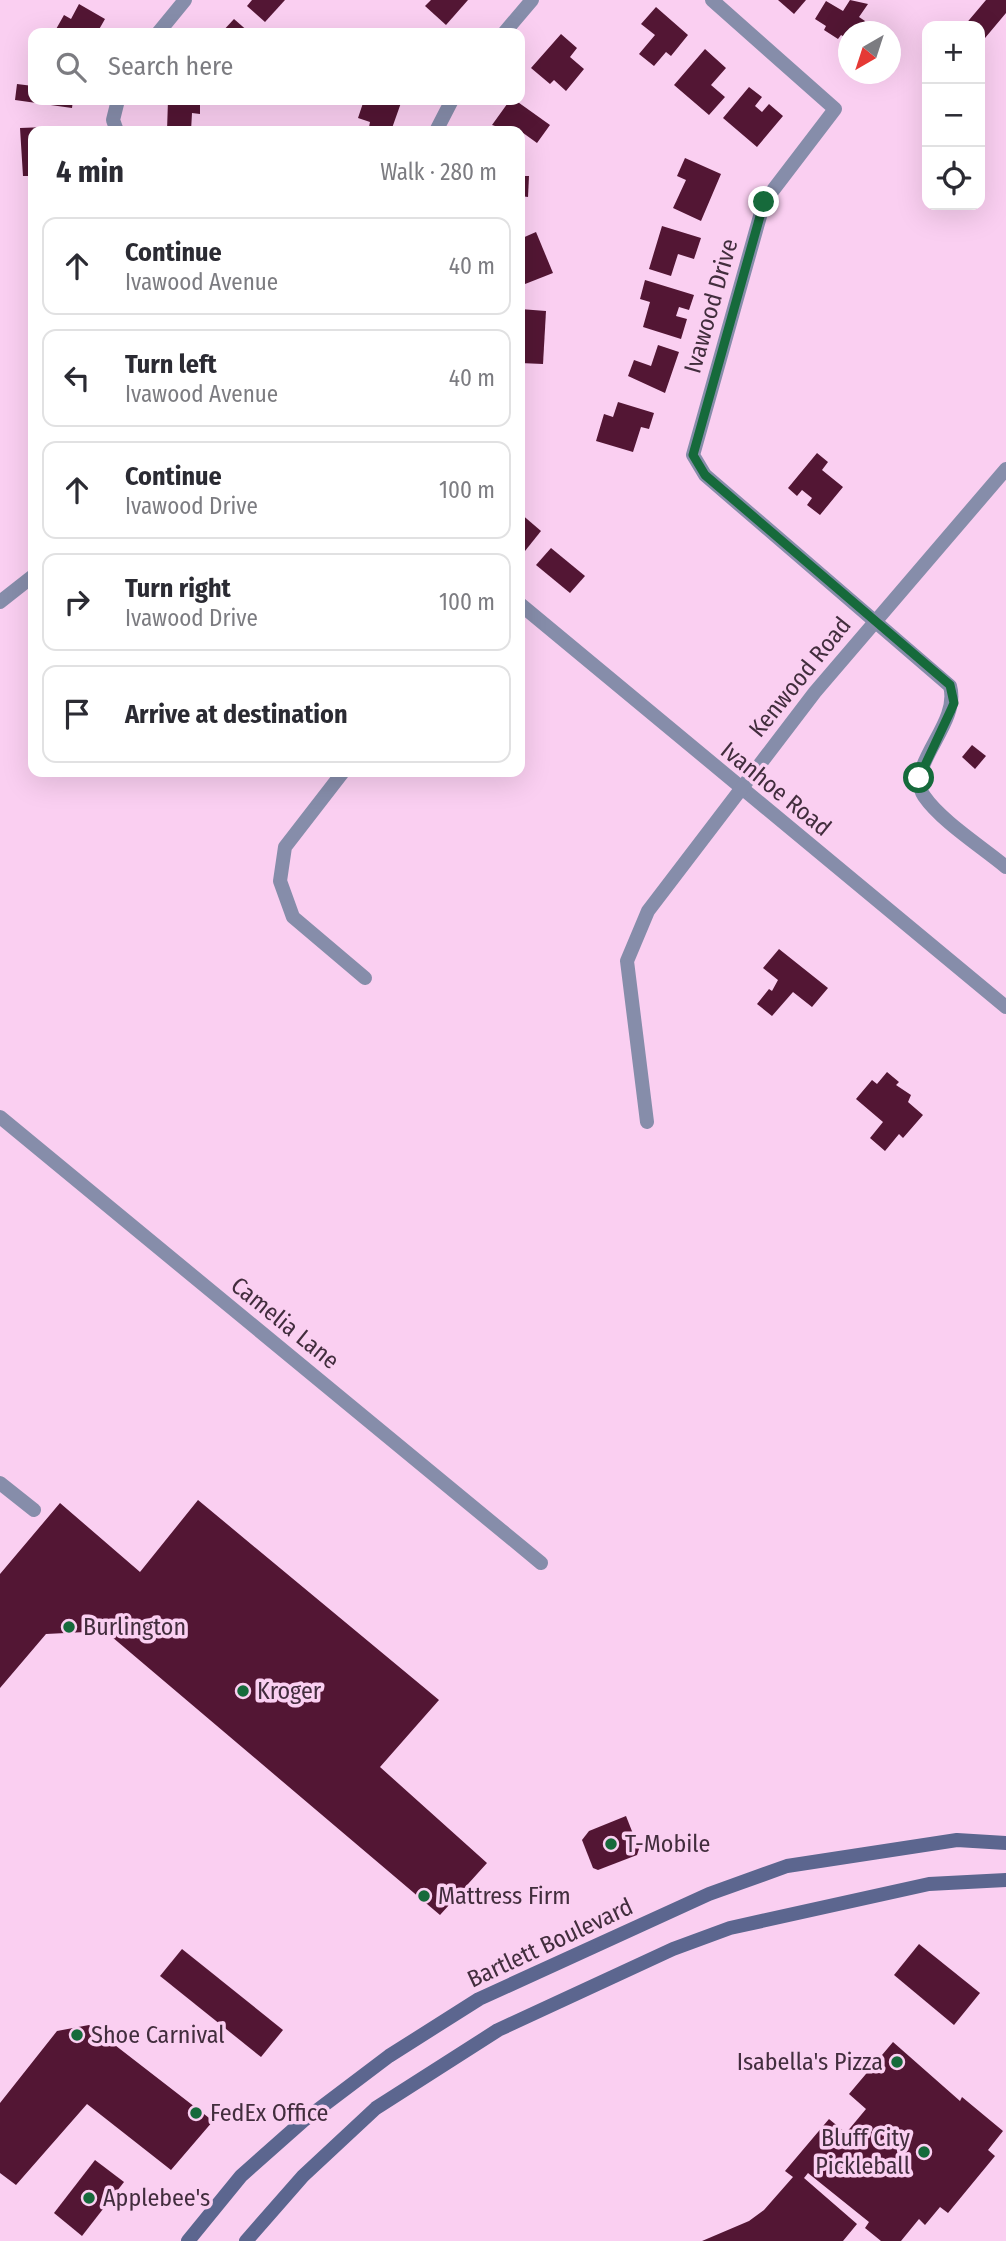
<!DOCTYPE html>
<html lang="en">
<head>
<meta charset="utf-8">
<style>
  body { margin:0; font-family:"Fira Sans Condensed",sans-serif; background:#f7f7f7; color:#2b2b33 }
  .controls { position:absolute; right:21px; top:21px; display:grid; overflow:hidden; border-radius:14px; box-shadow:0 7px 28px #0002 }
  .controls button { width:63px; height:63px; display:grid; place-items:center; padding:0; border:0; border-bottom:2px solid #e1e1e2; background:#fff; color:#2b2b33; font:35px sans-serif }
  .compass { position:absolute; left:838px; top:21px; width:63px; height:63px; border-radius:50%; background:#fff; box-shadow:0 7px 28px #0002; rotate:219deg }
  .stop { position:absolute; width:21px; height:21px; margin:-16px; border:5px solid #166a3b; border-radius:50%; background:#fff }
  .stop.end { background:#166a3b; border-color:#fff; box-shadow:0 2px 7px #0008 }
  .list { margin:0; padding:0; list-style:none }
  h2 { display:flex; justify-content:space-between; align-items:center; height:91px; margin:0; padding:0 28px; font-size:30px }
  h2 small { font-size:23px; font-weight:400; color:#7c7c81 }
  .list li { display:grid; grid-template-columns:46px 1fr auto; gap:21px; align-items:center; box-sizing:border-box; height:98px; margin:0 14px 14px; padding:0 14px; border:2px solid #e1e1e2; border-radius:14px }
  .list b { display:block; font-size:26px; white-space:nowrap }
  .list p { margin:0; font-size:23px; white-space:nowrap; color:#7c7c81 }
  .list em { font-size:23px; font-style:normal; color:#7c7c81 }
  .icon { flex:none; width:38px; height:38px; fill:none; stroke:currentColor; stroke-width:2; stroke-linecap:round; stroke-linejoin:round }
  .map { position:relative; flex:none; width:1006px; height:2241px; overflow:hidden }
  .search { position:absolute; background:#fff; box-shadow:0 7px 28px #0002; left:28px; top:28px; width:497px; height:77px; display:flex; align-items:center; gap:18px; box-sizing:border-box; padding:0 24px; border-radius:14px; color:#7c7c81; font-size:26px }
  .panel { position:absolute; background:#fff; box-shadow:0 7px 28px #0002; left:28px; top:126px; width:497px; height:651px; border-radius:14px }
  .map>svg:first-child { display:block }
  .building { fill:#531634 }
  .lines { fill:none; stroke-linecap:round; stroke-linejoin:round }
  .minor { stroke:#868daa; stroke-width:14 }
  .secondary { stroke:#5c668f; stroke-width:14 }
  .route { stroke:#166a3b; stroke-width:9 }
  .poi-dot { fill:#166a3b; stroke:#facff1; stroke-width:2.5 }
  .labels { text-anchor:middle; stroke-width:7; stroke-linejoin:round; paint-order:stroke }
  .street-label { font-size:24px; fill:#422d3d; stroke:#facff1 }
  .poi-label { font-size:24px; fill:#422d3d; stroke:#facff1; text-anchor:start }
</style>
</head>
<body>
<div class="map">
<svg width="1006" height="2241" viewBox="0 0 1006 2241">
  <rect width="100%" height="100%" fill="#facff1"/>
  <g class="building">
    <path d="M 252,0 L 285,0 L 265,22 L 247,6 Z"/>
    <path d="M 431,0 L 468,0 L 446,25 L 425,6 Z"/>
    <path d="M 778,0 L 806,0 L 794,14 Z"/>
    <path d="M 850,0 L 868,4 L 859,17 L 865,21 L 858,32 L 848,32 L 848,39 L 841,35 L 838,39 L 824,30 L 826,26 L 815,19 L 826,1 L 843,11 Z"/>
    <path d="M 986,0 L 1006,0 L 1006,13 L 980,44 L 980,26 L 964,26 Z"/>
    <path d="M 79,4 L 105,19 L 97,33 L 55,31 L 64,15 L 71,19 Z"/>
    <path d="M 656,7 L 688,35 L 671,56 L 666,52 L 654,66 L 639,54 L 655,35 L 641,24 Z"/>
    <path d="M 234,19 L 250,33 L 221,33 Z"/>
    <path d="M 561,34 L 577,48 L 570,57 L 584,69 L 566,91 L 554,80 L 550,84 L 531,68 Z"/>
    <path d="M 705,49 L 726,68 L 711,85 L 725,97 L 709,115 L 674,85 Z"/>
    <path d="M 17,84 L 33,86 L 33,100 L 73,100 L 72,108 L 15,100 Z"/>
    <path d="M 749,87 L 762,97 L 755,106 L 762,112 L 769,104 L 783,116 L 757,147 L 723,118 Z"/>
    <path d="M 168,100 L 200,100 L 200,114 L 192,113 L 191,131 L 167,131 Z"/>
    <path d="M 364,100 L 377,104 L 379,100 L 402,100 L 391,131 L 369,127 L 370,122 L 358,118 Z"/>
    <path d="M 510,100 L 515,100 L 550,125 L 537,143 L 519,130 L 491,131 L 495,126 L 492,125 Z"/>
    <path d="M 46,127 L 47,131 L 33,131 L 33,176 L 23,176 L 20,128 Z"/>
    <path d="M 685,158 L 721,174 L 701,221 L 673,208 L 686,180 L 677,176 Z"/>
    <path d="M 520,176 L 529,176 L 528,197 L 520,196 Z"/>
    <path d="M 662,226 L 701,238 L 694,259 L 678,254 L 671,276 L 649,269 Z"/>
    <path d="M 536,232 L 553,273 L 520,286 L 520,239 Z"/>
    <path d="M 645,280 L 694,295 L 689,310 L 679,307 L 676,316 L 687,319 L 681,339 L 643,327 L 650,302 L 640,299 Z"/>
    <path d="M 520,309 L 546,311 L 543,364 L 520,363 Z"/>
    <path d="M 658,345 L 679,352 L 665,393 L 628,376 L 634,360 L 651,366 Z"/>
    <path d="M 618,402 L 654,413 L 649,429 L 641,427 L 633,452 L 596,441 L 604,414 L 613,417 Z"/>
    <path d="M 817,453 L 828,462 L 822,470 L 843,487 L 820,515 L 807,505 L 812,498 L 802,490 L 797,496 L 788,488 Z"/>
    <path d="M 520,513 L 541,531 L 525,551 L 520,547 Z"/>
    <path d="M 551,548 L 585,576 L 570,593 L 536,565 Z"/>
    <path d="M 972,745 L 986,756 L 975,769 L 962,757 Z"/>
    <path d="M 779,949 L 828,988 L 812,1007 L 793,992 L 772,1016 L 757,1004 L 769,989 L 772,991 L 778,980 L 763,968 Z"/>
    <path d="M 887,1072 L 899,1082 L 896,1085 L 911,1095 L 908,1102 L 923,1115 L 903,1138 L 899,1134 L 885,1151 L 870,1138 L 883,1122 L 856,1099 L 872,1080 L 877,1084 Z"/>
    <path d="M 198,1500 L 439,1700 L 380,1767 L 487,1863 L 440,1915 L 105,1631 L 46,1634 L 0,1688 L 0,1574 L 60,1503 L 140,1572 Z"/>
    <path d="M 626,1816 L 639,1849 L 637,1855 L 598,1870 L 593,1868 L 582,1840 L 589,1831 Z"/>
    <path d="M 919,1944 L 980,1993 L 954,2025 L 894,1975 Z"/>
    <path d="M 182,1949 L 283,2030 L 261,2057 L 160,1976 Z"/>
    <path d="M 89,2025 L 213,2121 L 171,2170 L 87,2104 L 16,2185 L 0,2173 L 0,2103 L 57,2031 Z"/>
    <path d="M 893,2042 L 960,2101 L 962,2097 L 1003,2131 L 988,2150 L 995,2156 L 948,2213 L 940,2207 L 925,2225 L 919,2219 L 901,2241 L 881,2241 L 865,2228 L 869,2222 L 808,2173 L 804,2178 L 857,2224 L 843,2241 L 702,2241 L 749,2221 L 764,2210 L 793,2177 L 785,2171 L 829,2119 L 846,2133 L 866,2109 L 849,2094 Z"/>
    <path d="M 95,2160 L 124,2182 L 82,2236 L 54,2213 Z"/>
  </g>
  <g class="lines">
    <g class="minor">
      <path d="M 712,0 L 835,109 L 764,202 L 693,455 L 705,475 L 950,686 C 961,724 904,766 924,796 C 941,821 982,847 1006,867"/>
      <path d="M 158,33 L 185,0"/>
      <path d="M 504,33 L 532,0"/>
      <path d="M 117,131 L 113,120 L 118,100"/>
      <path d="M 436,131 L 452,100"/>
      <path d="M 0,602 L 33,576"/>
      <path d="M 520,604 L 1006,1007"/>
      <path d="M 343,772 L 285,847 L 280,881 L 293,917 L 365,978"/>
      <path d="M 0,1117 L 541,1563"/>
      <path d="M 647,1122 L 627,961 L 648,911 L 815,692 L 1006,469"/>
      <path d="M 0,1483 L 34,1510"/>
    </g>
    <g class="secondary">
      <path d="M 188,2241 L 241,2176 L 303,2121 L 389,2056 L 479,1999 L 709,1894 L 787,1866 L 957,1840 L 1006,1843"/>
      <path d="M 246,2241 L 303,2176 L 376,2108 L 498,2030 L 673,1949 L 730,1928 L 929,1884 L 1006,1880"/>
    </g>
  </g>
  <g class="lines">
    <path class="route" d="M 764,202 L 693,455 L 705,475 L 950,685 L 954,703 L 951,710 L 919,778"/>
  </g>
  <g class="poi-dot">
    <circle cx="69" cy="1627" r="7"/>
    <circle cx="243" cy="1691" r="7"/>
    <circle cx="611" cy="1844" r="7"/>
    <circle cx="424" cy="1896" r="7"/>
    <circle cx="77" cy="2035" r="7"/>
    <circle cx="897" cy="2062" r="7"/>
    <circle cx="196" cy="2113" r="7"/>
    <circle cx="924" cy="2152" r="7"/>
    <circle cx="89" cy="2198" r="7"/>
  </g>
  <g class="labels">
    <g class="street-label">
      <text transform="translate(711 306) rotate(-74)" y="8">Ivawood Drive</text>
      <text transform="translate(800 677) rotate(-51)" y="8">Kenwood Road</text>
      <text transform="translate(776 789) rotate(39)" y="8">Ivanhoe Road</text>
      <text transform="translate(285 1323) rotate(39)" y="8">Camelia Lane</text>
      <text transform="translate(550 1943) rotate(-25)" y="8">Bartlett Boulevard</text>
    </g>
    <g class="poi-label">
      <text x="83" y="1635">Burlington</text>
      <text x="257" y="1699">Kroger</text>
      <text x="625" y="1852">T-Mobile</text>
      <text x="438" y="1904">Mattress Firm</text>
      <text x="91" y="2043">Shoe Carnival</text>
      <text x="883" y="2070" text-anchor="end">Isabella's Pizza</text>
      <text x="210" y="2121">FedEx Office</text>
      <text x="910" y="2146" text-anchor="end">Bluff City<tspan x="910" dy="28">Pickleball</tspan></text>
      <text x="103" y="2206">Applebee's</text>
    </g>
  </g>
</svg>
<div class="controls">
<button>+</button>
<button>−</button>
<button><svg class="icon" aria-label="locate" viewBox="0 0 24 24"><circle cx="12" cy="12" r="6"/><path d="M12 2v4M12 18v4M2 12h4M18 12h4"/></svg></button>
</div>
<svg class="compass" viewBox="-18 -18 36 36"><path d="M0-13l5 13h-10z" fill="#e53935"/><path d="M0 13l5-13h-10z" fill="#7c7c81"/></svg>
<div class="stop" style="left:919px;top:778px"></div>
<div class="stop end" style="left:764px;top:202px"></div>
<div class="search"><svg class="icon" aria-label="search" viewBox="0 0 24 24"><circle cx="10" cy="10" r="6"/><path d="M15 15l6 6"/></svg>Search here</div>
<section class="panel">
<h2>4 min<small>Walk · 280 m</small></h2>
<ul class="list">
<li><svg class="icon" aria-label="ahead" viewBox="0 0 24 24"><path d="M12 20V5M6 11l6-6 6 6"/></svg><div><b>Continue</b><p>Ivawood Avenue</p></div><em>40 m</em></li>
<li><svg class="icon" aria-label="left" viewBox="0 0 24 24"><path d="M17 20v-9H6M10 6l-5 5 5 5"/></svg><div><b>Turn left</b><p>Ivawood Avenue</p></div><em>40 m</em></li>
<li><svg class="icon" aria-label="ahead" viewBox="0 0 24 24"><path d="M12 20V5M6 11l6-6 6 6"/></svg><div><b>Continue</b><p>Ivawood Drive</p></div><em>100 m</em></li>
<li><svg class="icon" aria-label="right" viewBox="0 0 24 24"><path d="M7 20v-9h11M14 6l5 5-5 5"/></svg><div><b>Turn right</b><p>Ivawood Drive</p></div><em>100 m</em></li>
<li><svg class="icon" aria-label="arrive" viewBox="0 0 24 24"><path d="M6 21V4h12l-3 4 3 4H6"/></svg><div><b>Arrive at destination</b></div></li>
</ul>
</section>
</div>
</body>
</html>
